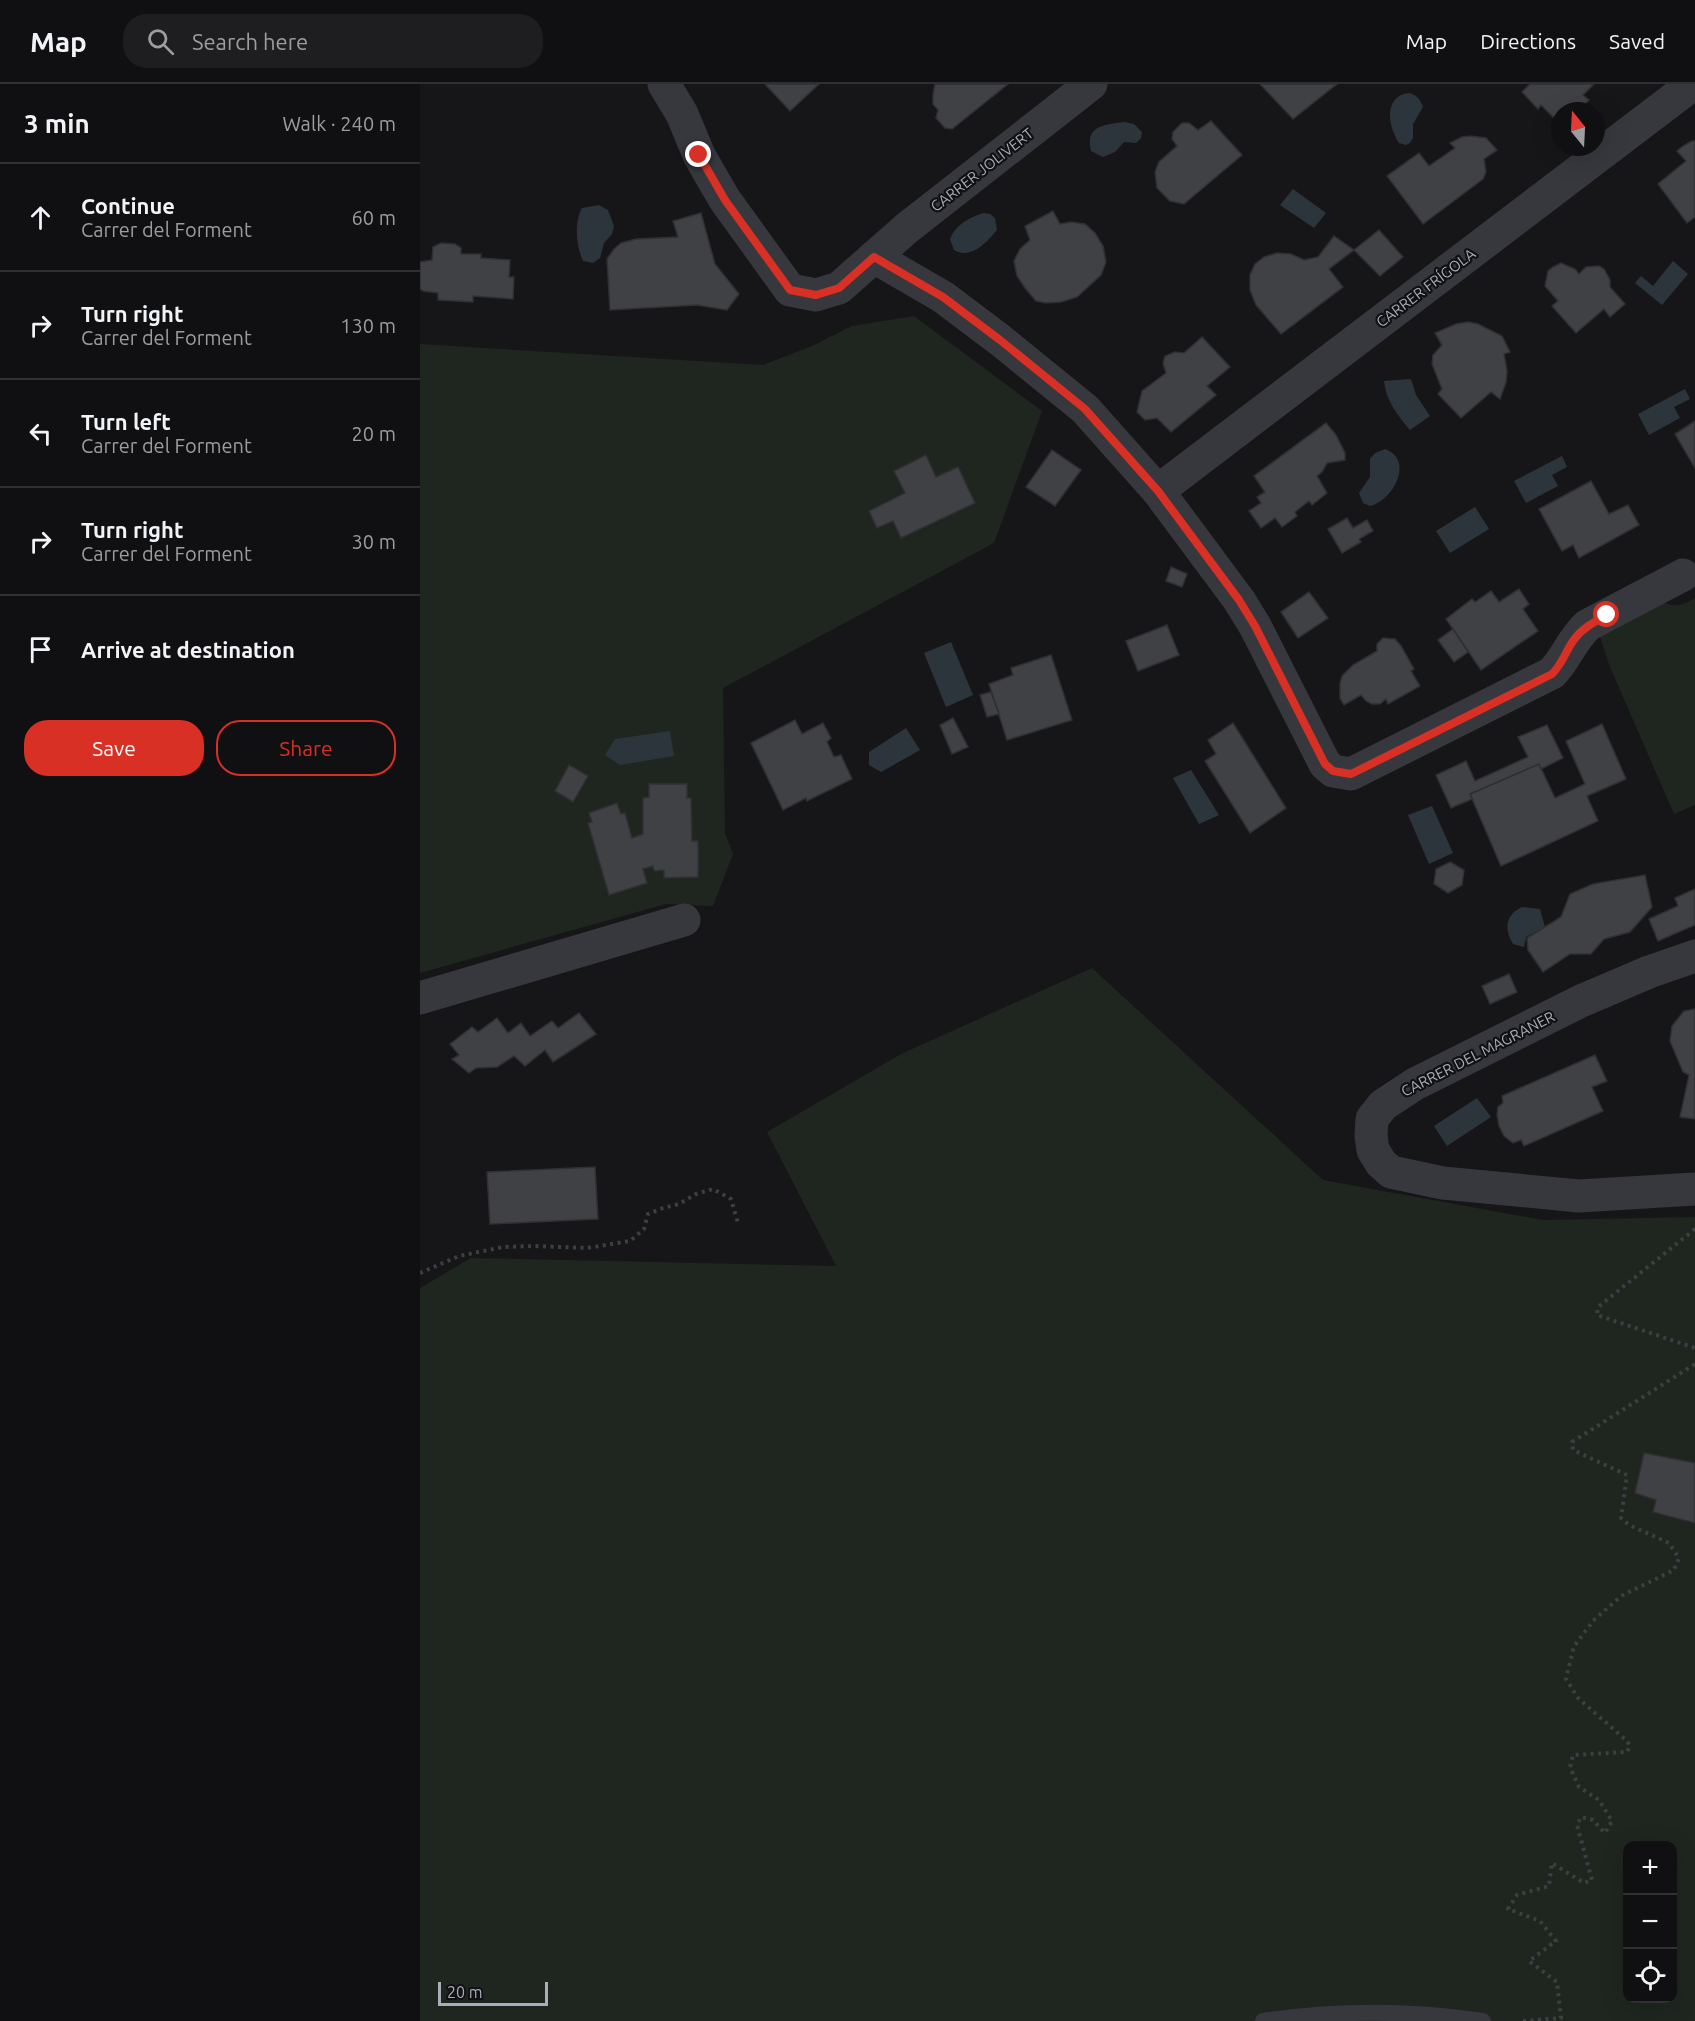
<!DOCTYPE html>
<html lang="en">
<head>
<meta charset="utf-8">
<style>
  body { margin:0; font-family:Ubuntu,sans-serif; background:#1e1e20; color:#f1f3f6 }
  .controls { position:absolute; right:18px; bottom:18px; display:grid; overflow:hidden; border-radius:12px; box-shadow:0 6px 24px #0002 }
  .controls button { width:54px; height:54px; display:grid; place-items:center; padding:0; border:0; border-bottom:2px solid #303032; background:#101012; color:#f1f3f6; font:30px sans-serif }
  .compass { position:absolute; left:1131px; top:18px; width:54px; height:54px; border-radius:50%; background:#101012; box-shadow:0 6px 24px #0002; rotate:342deg }
  .scale { position:absolute; left:18px; bottom:15px; width:110px; box-sizing:border-box; padding-left:6px; border:3px solid #a8adb8; border-top:0; font-size:16px; line-height:21px; white-space:nowrap; color:#a8adb8; -webkit-text-stroke:4px #111113; paint-order:stroke }
  .stop { position:absolute; width:18px; height:18px; margin:-14px; border:4px solid #d93025; border-radius:50%; background:#fff }
  .stop.end { background:#d93025; border-color:#fff; box-shadow:0 2px 6px #0008 }
  .list { margin:0; padding:0; list-style:none }
  h2 { display:flex; justify-content:space-between; align-items:center; height:78px; margin:0; padding:0 24px; font-size:26px }
  h2 small { font-size:20px; font-weight:400; color:#9c9d9f }
  .list li { display:grid; grid-template-columns:39px 1fr auto; gap:18px; align-items:center; box-sizing:border-box; height:108px; padding:0 24px; border-top:2px solid #303032 }
  .list b { display:block; font-size:22px; white-space:nowrap }
  .list p { margin:0; font-size:20px; white-space:nowrap; color:#9c9d9f }
  .list em { font-size:20px; font-style:normal; color:#9c9d9f }
  .actions { display:flex; gap:12px; padding:18px 24px }
  .actions a { flex:1; padding:14px 0; border:2px solid #d93025; border-radius:24px; text-align:center; font-size:21px; color:#d93025 }
  .actions .main { background:#d93025; color:#fff }
  .icon { flex:none; width:33px; height:33px; fill:none; stroke:currentColor; stroke-width:2; stroke-linecap:round; stroke-linejoin:round }
  .map { position:relative; flex:none; width:1275px; height:1937px; overflow:hidden }
  header { display:flex; align-items:center; gap:36px; box-sizing:border-box; height:84px; padding:0 30px; background:#101012; border-bottom:2px solid #303032 }
  header strong { font-size:28px }
  nav { display:flex; gap:33px; margin-inline-start:auto; font-size:21px }
  .search { width:420px; height:54px; background:#1e1e20; display:flex; align-items:center; gap:15px; box-sizing:border-box; padding:0 21px; border-radius:24px; color:#9c9d9f; font-size:22px }
  main { display:flex }
  aside { flex:1; background:#101012 }
  .map>svg:first-child { display:block }
  .green { fill:#1e261f; fill-rule:evenodd }
  .water { fill:#2c353c }
  .building { fill:#404145; stroke:#303034; stroke-width:1.5 }
  .lines { fill:none; stroke-linecap:round; stroke-linejoin:round }
  .path { stroke:#3d3f44; stroke-width:4; stroke-dasharray:3 4.5; stroke-linecap:butt }
  .lane { stroke:#37383d; stroke-width:16 }
  .street { stroke:#37383d; stroke-width:33 }
  .route { stroke:#d93025; stroke-width:8 }
  .labels { text-anchor:middle; stroke-width:4.5; stroke-linejoin:round; paint-order:stroke }
  .street-label { font-size:15px; fill:#a8adb8; stroke:#111113 }
</style>
</head>
<body>
<header>
<strong>Map</strong>
<div class="search"><svg class="icon" aria-label="search" viewBox="0 0 24 24"><circle cx="10" cy="10" r="6"/><path d="M15 15l6 6"/></svg>Search here</div>
<nav><a>Map</a><a>Directions</a><a>Saved</a></nav>
</header>
<main>
<aside>
<h2>3 min<small>Walk · 240 m</small></h2>
<ul class="list">
<li><svg class="icon" aria-label="ahead" viewBox="0 0 24 24"><path d="M12 20V5M6 11l6-6 6 6"/></svg><div><b>Continue</b><p>Carrer del Forment</p></div><em>60 m</em></li>
<li><svg class="icon" aria-label="right" viewBox="0 0 24 24"><path d="M7 20v-9h11M14 6l5 5-5 5"/></svg><div><b>Turn right</b><p>Carrer del Forment</p></div><em>130 m</em></li>
<li><svg class="icon" aria-label="left" viewBox="0 0 24 24"><path d="M17 20v-9H6M10 6l-5 5 5 5"/></svg><div><b>Turn left</b><p>Carrer del Forment</p></div><em>20 m</em></li>
<li><svg class="icon" aria-label="right" viewBox="0 0 24 24"><path d="M7 20v-9h11M14 6l5 5-5 5"/></svg><div><b>Turn right</b><p>Carrer del Forment</p></div><em>30 m</em></li>
<li><svg class="icon" aria-label="arrive" viewBox="0 0 24 24"><path d="M6 21V4h12l-3 4 3 4H6"/></svg><div><b>Arrive at destination</b></div></li>
</ul>
<div class="actions"><a class="main">Save</a><a>Share</a></div>
</aside>
<div class="map">
<svg width="1275" height="1937" viewBox="0 0 1275 1937">
  <rect width="100%" height="100%" fill="#161618"/>
  <g class="green">
    <path d="M 494,232 L 622,327 L 574,459 L 303,604 L 305,749 L 313,770 L 293,822 L 246,820 L 0,889 L 0,260 L 343,281 L 392,262 L 432,242 Z"/>
    <path d="M 1275,514 L 1275,721 L 1254,730 L 1190,583 L 1179,550 L 1243,518 C 1254,524 1264,521 1275,514 Z"/>
    <path d="M 672,884 L 903,1096 L 1123,1136 L 1275,1133 L 1275,1937 L 0,1937 L 0,1204 L 51,1174 L 416,1182 L 347,1048 L 481,970 ZM 1208,1762 L 1252,1762 L 1252,1914 L 1208,1914 Z"/>
  </g>
  <g class="water">
    <path d="M 989,9 C 997,11 1000,15 1003,23 L 993,40 L 993,54 L 990,59 L 986,61 L 979,59 C 968,42 963,12 989,9 Z"/>
    <path d="M 704,38 L 714,40 L 722,48 L 721,54 L 716,59 L 704,58 L 695,68 L 683,73 L 671,67 C 665,41 684,41 704,38 Z"/>
    <path d="M 873,105 L 906,129 L 894,144 L 860,121 Z"/>
    <path d="M 179,121 L 188,126 L 194,142 L 192,150 L 184,159 L 180,174 L 173,179 L 163,177 C 156,162 154,138 162,124 Z"/>
    <path d="M 563,129 L 570,130 L 575,134 L 577,146 C 567,158 551,176 534,166 L 530,155 C 536,140 549,134 563,129 Z"/>
    <path d="M 1253,177 L 1268,190 L 1242,221 L 1215,199 L 1221,192 L 1233,202 Z"/>
    <path d="M 991,295 L 996,311 L 1010,332 L 990,346 C 978,332 966,317 964,297 Z"/>
    <path d="M 1265,305 L 1270,315 L 1254,323 L 1260,334 L 1229,351 L 1218,330 Z"/>
    <path d="M 965,365 C 995,376 973,417 950,422 L 943,419 L 939,409 L 950,393 L 950,375 L 955,369 Z"/>
    <path d="M 1142,372 L 1147,383 L 1132,391 L 1138,402 L 1106,419 L 1094,397 Z"/>
    <path d="M 1055,423 L 1069,445 L 1030,469 L 1016,447 Z"/>
    <path d="M 531,558 L 553,611 L 526,623 L 504,569 Z"/>
    <path d="M 486,644 L 500,666 L 461,688 L 449,681 L 449,668 Z"/>
    <path d="M 250,647 L 254,672 L 200,681 L 185,671 L 195,655 Z"/>
    <path d="M 771,686 L 799,731 L 779,740 L 753,694 Z"/>
    <path d="M 1012,722 L 1033,769 L 1009,780 L 988,731 Z"/>
    <path d="M 1102,823 L 1120,825 L 1125,843 L 1106,853 L 1104,863 L 1093,860 C 1084,845 1085,831 1102,823 Z"/>
    <path d="M 1057,1014 L 1071,1033 L 1027,1062 L 1014,1042 Z"/>
  </g>
  <g class="building">
    <path d="M 345,0 L 399,0 L 370,27 Z"/>
    <path d="M 515,0 L 588,0 L 532,45 L 525,44 L 516,34 L 518,26 L 513,20 L 513,11 Z"/>
    <path d="M 840,0 L 917,0 L 873,35 Z"/>
    <path d="M 1110,0 L 1174,0 L 1163,11 L 1169,16 L 1158,27 L 1155,27 L 1150,23 L 1146,27 L 1140,27 L 1139,39 L 1121,21 L 1118,25 L 1102,8 Z"/>
    <path d="M 791,37 L 822,71 L 764,120 L 750,117 L 737,104 L 735,88 L 739,78 L 757,62 L 752,55 L 753,48 L 762,39 L 769,39 L 778,46 Z"/>
    <path d="M 1050,52 L 1066,54 L 1077,66 L 1064,75 L 1066,88 L 1063,95 L 1003,140 L 967,92 L 999,69 L 1009,82 L 1035,64 L 1030,59 L 1042,53 Z"/>
    <path d="M 1272,57 L 1275,57 L 1275,133 L 1267,139 L 1238,100 L 1266,77 L 1257,67 L 1263,62 Z"/>
    <path d="M 633,127 L 640,140 L 651,138 L 665,140 L 675,149 L 683,162 L 686,178 L 681,191 L 657,213 L 641,218 L 626,219 L 616,217 L 605,204 L 597,192 L 594,177 L 600,165 L 610,156 L 605,142 Z"/>
    <path d="M 281,129 L 295,180 L 319,210 L 307,226 L 277,221 L 190,226 L 187,175 L 194,165 L 201,159 L 216,155 L 258,153 L 253,137 Z"/>
    <path d="M 959,146 L 983,173 L 960,192 L 934,166 Z"/>
    <path d="M 914,152 L 934,166 L 909,185 L 923,203 L 861,250 L 836,221 L 830,206 L 830,191 L 835,180 L 844,173 L 857,169 L 871,170 L 884,176 L 898,173 Z"/>
    <path d="M 21,159 L 35,160 L 41,164 L 41,170 L 61,170 L 61,174 L 90,176 L 89,193 L 94,193 L 93,215 L 53,212 L 53,218 L 18,216 L 18,209 L 3,207 L 0,205 L 0,178 L 12,176 L 13,163 Z"/>
    <path d="M 1141,179 L 1155,185 L 1159,190 L 1166,183 L 1179,182 L 1184,185 L 1190,196 L 1190,203 L 1205,220 L 1190,233 L 1184,225 L 1156,249 L 1132,222 L 1138,217 L 1125,202 L 1128,187 L 1133,183 Z"/>
    <path d="M 1048,238 L 1058,240 L 1082,252 L 1090,268 L 1084,270 L 1087,287 L 1086,298 L 1080,315 L 1071,308 L 1041,334 L 1018,310 L 1022,305 L 1012,280 L 1013,271 L 1022,261 L 1015,249 L 1036,240 Z"/>
    <path d="M 782,253 L 810,283 L 787,302 L 796,311 L 751,348 L 737,334 L 725,336 L 717,328 L 722,307 L 746,289 L 743,279 L 745,272 L 755,268 L 764,269 Z"/>
    <path d="M 1275,337 L 1275,384 L 1255,350 Z"/>
    <path d="M 906,339 L 916,351 L 925,369 L 925,376 L 907,379 L 902,388 L 897,392 L 907,409 L 892,421 L 889,417 L 875,428 L 877,432 L 862,443 L 855,434 L 841,444 L 829,427 L 841,419 L 837,413 L 845,408 L 834,392 Z"/>
    <path d="M 632,366 L 661,386 L 635,422 L 606,403 Z"/>
    <path d="M 506,371 L 516,393 L 538,383 L 555,419 L 481,454 L 473,437 L 457,444 L 449,427 L 485,409 L 474,387 Z"/>
    <path d="M 1171,397 L 1189,430 L 1208,421 L 1219,441 L 1159,474 L 1153,461 L 1142,467 L 1119,425 Z"/>
    <path d="M 927,434 L 933,444 L 947,436 L 953,447 L 939,455 L 941,458 L 922,469 L 908,445 Z"/>
    <path d="M 751,483 L 767,490 L 762,503 L 746,497 Z"/>
    <path d="M 1099,505 L 1109,520 L 1103,525 L 1118,547 L 1061,586 L 1026,535 L 1052,515 L 1055,518 L 1071,507 L 1079,518 Z"/>
    <path d="M 889,508 L 908,534 L 878,554 L 861,528 Z"/>
    <path d="M 747,541 L 759,571 L 718,587 L 706,557 Z"/>
    <path d="M 1033,545 L 1048,568 L 1034,578 L 1018,556 Z"/>
    <path d="M 963,554 L 975,555 L 981,562 L 994,585 L 991,587 L 1000,602 L 968,620 L 966,615 L 960,620 L 952,620 L 946,617 L 941,611 L 924,621 L 920,614 L 920,600 L 922,592 L 933,581 L 957,567 L 957,560 Z"/>
    <path d="M 631,571 L 652,636 L 587,656 L 569,600 L 593,591 L 591,584 Z"/>
    <path d="M 571,608 L 579,630 L 567,633 L 560,611 Z"/>
    <path d="M 533,634 L 548,663 L 532,670 L 520,641 Z"/>
    <path d="M 375,636 L 382,650 L 403,639 L 411,654 L 407,658 L 414,673 L 421,671 L 432,695 L 387,717 L 386,714 L 363,726 L 331,659 Z"/>
    <path d="M 813,639 L 866,724 L 830,749 L 785,677 L 796,670 L 788,656 Z"/>
    <path d="M 1182,640 L 1206,695 L 1167,712 L 1178,737 L 1081,782 L 1050,710 L 1119,680 L 1135,714 L 1165,700 L 1146,657 Z"/>
    <path d="M 1127,641 L 1143,674 L 1121,685 L 1119,680 L 1050,710 L 1052,715 L 1031,724 L 1016,691 L 1046,677 L 1055,697 L 1108,673 L 1098,653 Z"/>
    <path d="M 149,681 L 168,692 L 153,718 L 135,707 Z"/>
    <path d="M 229,700 L 267,700 L 267,714 L 271,714 L 272,757 L 278,757 L 278,793 L 244,794 L 244,786 L 234,787 L 233,782 L 223,785 L 227,799 L 189,811 L 168,739 L 172,738 L 169,729 L 197,719 L 201,730 L 205,729 L 212,754 L 223,750 L 223,714 L 229,713 Z"/>
    <path d="M 1030,778 L 1044,786 L 1042,801 L 1028,809 L 1014,800 L 1016,785 Z"/>
    <path d="M 1225,791 L 1232,823 L 1210,848 L 1184,855 L 1171,870 L 1150,870 L 1123,888 L 1108,866 L 1107,854 L 1141,833 L 1150,810 L 1173,800 Z"/>
    <path d="M 1275,805 L 1275,841 L 1238,857 L 1229,835 L 1258,822 L 1255,814 Z"/>
    <path d="M 1089,890 L 1097,908 L 1070,920 L 1062,902 Z"/>
    <path d="M 1275,925 L 1275,1035 L 1260,1033 L 1269,991 L 1263,988 L 1250,957 L 1252,942 L 1264,927 Z"/>
    <path d="M 159,929 L 176,950 L 133,978 L 125,966 L 105,982 L 94,972 L 77,983 L 56,984 L 49,989 L 32,975 L 39,971 L 30,960 L 52,943 L 58,948 L 77,934 L 88,949 L 101,939 L 110,952 L 132,937 L 138,944 Z"/>
    <path d="M 1175,971 L 1187,997 L 1172,1003 L 1183,1027 L 1104,1062 L 1101,1056 L 1093,1059 L 1084,1052 L 1079,1042 L 1077,1031 L 1078,1023 L 1083,1019 L 1082,1012 Z"/>
    <path d="M 175,1083 L 178,1135 L 70,1140 L 67,1088 Z"/>
    <path d="M 1224,1369 L 1275,1379 L 1275,1439 L 1233,1428 L 1236,1416 L 1215,1409 Z"/>
  </g>
  <g class="lines">
    <g class="path">
      <path d="M 1275,1145 L 1178,1223 L 1177,1231 L 1275,1264"/>
      <path d="M 0,1189 L 39,1172 L 83,1163 L 115,1162 L 167,1164 L 210,1157 L 224,1145 L 228,1130 L 243,1124 L 259,1120 L 276,1110 L 293,1105 L 311,1115 L 318,1139"/>
      <path d="M 1103,1937 L 1141,1934 L 1137,1898 L 1109,1877 L 1136,1857 L 1120,1837 L 1088,1825 L 1097,1811 L 1129,1802 L 1132,1779 L 1164,1799 L 1172,1796 L 1157,1741 L 1161,1733 L 1173,1736 L 1185,1749 L 1192,1737 L 1179,1716 L 1159,1703 L 1150,1683 L 1153,1671 L 1207,1668 L 1210,1662 L 1207,1657 L 1158,1614 L 1146,1595 L 1154,1562 L 1174,1536 L 1201,1512 L 1254,1486 L 1259,1474 L 1249,1459 L 1209,1441 L 1201,1434 L 1207,1391 L 1153,1366 L 1152,1358 L 1275,1280"/>
    </g>
    <path class="lane" d="M 843,1937 C 916,1926 990,1926 1063,1937"/>
    <g class="street">
      <path d="M 244,0 L 262,30 L 279,71 L 291,92 L 305,116 L 370,206 L 396,211 L 419,204 L 487,144 L 671,0"/>
      <path d="M 454,173 L 523,213 L 580,256 L 665,325 L 738,407 L 819,516 L 835,542 L 905,680 L 913,687 L 931,690 L 1132,589 C 1146,575 1152,555 1168,541 L 1263,491"/>
      <path d="M 738,407 L 1273,0"/>
      <path d="M 1275,872 L 1229,888 L 1161,917 L 995,1000 L 963,1021 L 952,1035 L 951,1052 L 953,1066 L 961,1079 L 971,1088 L 1023,1099 L 1159,1112 L 1275,1105"/>
      <path d="M 0,914 L 264,836"/>
    </g>
  </g>
  <g class="lines">
    <path class="route" d="M 279,71 L 305,116 L 370,206 L 396,211 L 419,204 L 454,173 L 523,213 L 580,256 L 665,325 L 738,407 L 819,516 L 835,542 L 905,680 L 913,687 L 931,690 L 1132,590 C 1142,580 1145,569 1153,557 C 1161,545 1174,538 1187,531"/>
  </g>
  <g class="labels">
    <g class="street-label">
      <text transform="translate(562 86) rotate(-38)" y="5">CARRER JOLIVERT</text>
      <text transform="translate(1006 204) rotate(-37)" y="5">CARRER FRÍGOLA</text>
      <text transform="translate(1058 970) rotate(-27)" y="5">CARRER DEL MAGRANER</text>
    </g>
  </g>
</svg>
<div class="controls">
<button>+</button>
<button>−</button>
<button><svg class="icon" aria-label="locate" viewBox="0 0 24 24"><circle cx="12" cy="12" r="6"/><path d="M12 2v4M12 18v4M2 12h4M18 12h4"/></svg></button>
</div>
<svg class="compass" viewBox="-18 -18 36 36"><path d="M0-13l5 13h-10z" fill="#e53935"/><path d="M0 13l5-13h-10z" fill="#9c9d9f"/></svg>
<div class="scale">20 m</div>
<div class="stop" style="left:1187px;top:531px"></div>
<div class="stop end" style="left:279px;top:71px"></div>
</div>
</main>
</body>
</html>
